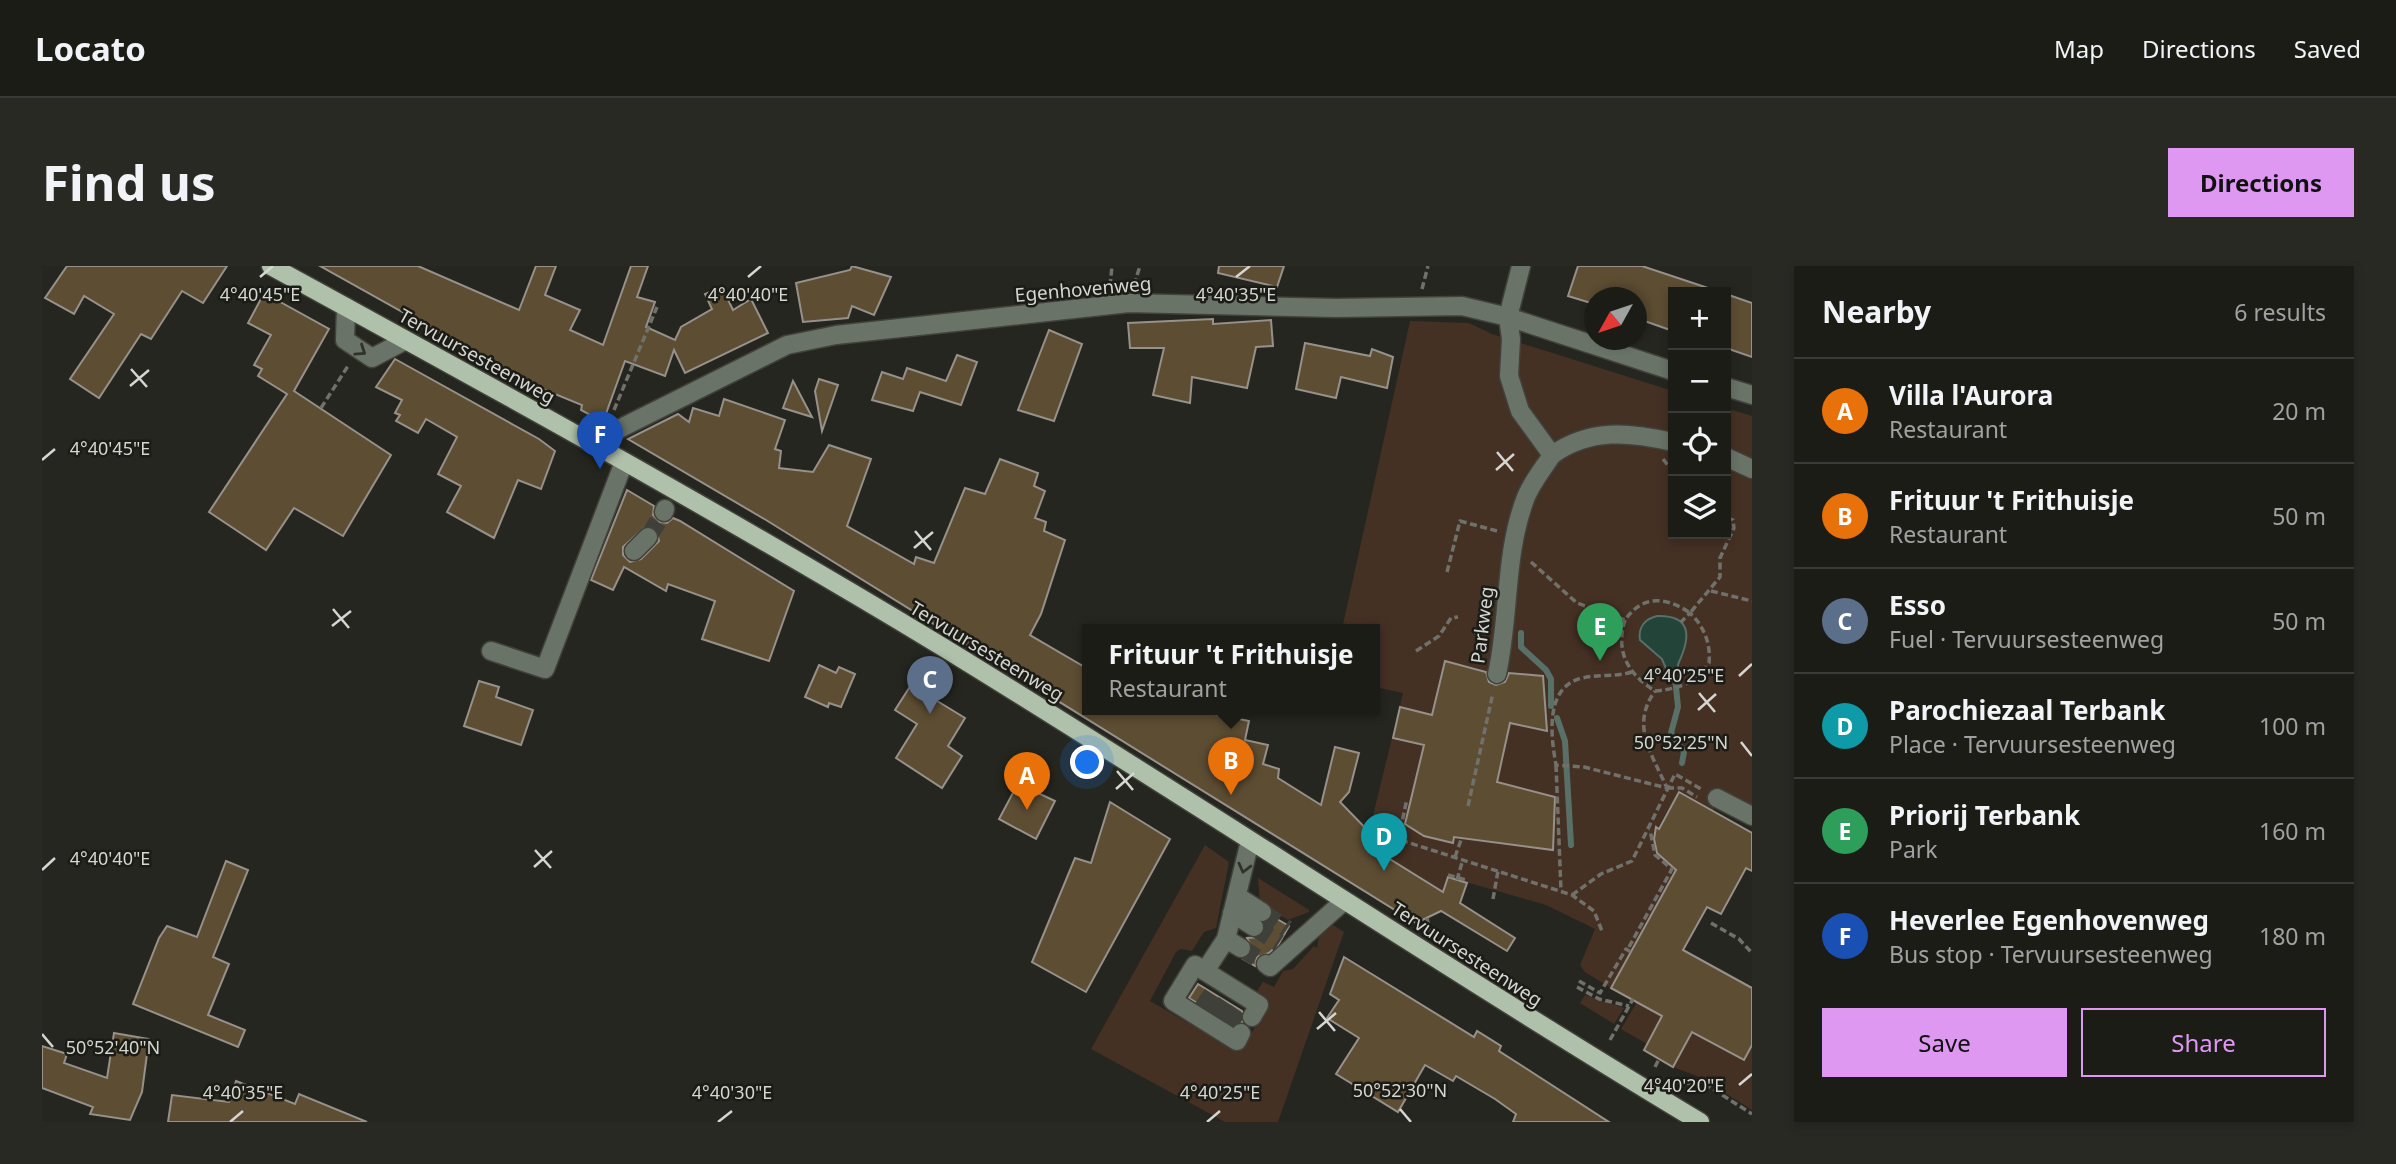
<!DOCTYPE html>
<html lang="en">
<head>
<meta charset="utf-8">
<style>
  body { margin:0; font-family:"Noto Sans",sans-serif; background:#292924; color:#f1f3f6 }
  .controls { position:absolute; right:21px; top:21px; display:grid; overflow:hidden; border-radius:0px; box-shadow:0 4px 10px #0003 }
  .controls button { width:63px; height:63px; display:grid; place-items:center; padding:0; border:0; border-bottom:2px solid #3a3a36; background:#1c1c17; color:#f1f3f6; font:35px sans-serif }
  .compass { position:absolute; left:1542px; top:21px; width:63px; height:63px; border-radius:50%; background:#1c1c17; box-shadow:0 4px 10px #0003; rotate:230deg }
  .you { position:absolute; left:1046px; top:497px; width:24px; height:24px; margin:-18px; border:5px solid #fff; border-radius:50%; background:#1a73e8; box-shadow:0 0 0 10px #1a73e833 }
  .badge { display:grid; place-items:center; width:46px; height:46px; border-radius:50%; background:#df98f2; color:#fff; font-size:23px; font-weight:700 }
  .pin { position:absolute; translate:-50% -58px; filter:drop-shadow(0 2px 4px #0008) }
  .pin::after { content:''; position:absolute; top:37px; width:24px; height:21px; background:inherit; clip-path:polygon(0 0,100% 0,50% 100%) }
  .popup { position:absolute; left:1040px; top:358px; width:298px; height:91px; box-sizing:border-box; display:grid; place-content:center; border-radius:0px; background:#1c1c17; filter:drop-shadow(0 2px 5px #0005); font-size:23px; white-space:nowrap; color:#a0a1a1 }
  .popup b { font-size:26px; color:#f1f3f6 }
  .popup::after { content:''; position:absolute; left:50%; top:100%; margin-left:-14px; border:14px solid transparent; border-top-color:#1c1c17 }
  .list { margin:0; padding:0; list-style:none }
  h2 { display:flex; justify-content:space-between; align-items:center; height:91px; margin:0; padding:0 28px; font-size:30px }
  h2 small { font-size:23px; font-weight:400; color:#a0a1a1 }
  .list li { display:grid; grid-template-columns:46px 1fr auto; gap:21px; align-items:center; box-sizing:border-box; height:105px; padding:0 28px; border-top:2px solid #3a3a36 }
  .list b { display:block; font-size:26px; white-space:nowrap }
  .list p { margin:0; font-size:23px; white-space:nowrap; color:#a0a1a1 }
  .list em { font-size:23px; font-style:normal; color:#a0a1a1 }
  .actions { display:flex; gap:14px; padding:21px 28px }
  .actions a { flex:1; padding:16px 0; border:2px solid #df98f2; border-radius:0px; text-align:center; font-size:24px; color:#df98f2 }
  .actions .main { background:#df98f2; color:#111 }
  .icon { flex:none; width:38px; height:38px; fill:none; stroke:currentColor; stroke-width:2; stroke-linecap:round; stroke-linejoin:round }
  .map { position:relative; flex:none; width:1710px; height:856px; overflow:hidden; border-radius:0px }
  header { display:flex; align-items:center; gap:42px; box-sizing:border-box; height:98px; padding:0 35px; background:#1c1c17; border-bottom:2px solid #3a3a36 }
  header strong { font-size:33px }
  nav { display:flex; gap:38px; margin-inline-start:auto; font-size:24px }
  .intro { display:flex; align-items:center; justify-content:space-between; box-sizing:border-box; height:168px; padding:0 42px }
  h1 { margin:0; font-size:49px }
  .button { padding:18px 32px; border-radius:0px; background:#df98f2; color:#111; font-size:24px; font-weight:700 }
  main { display:flex; gap:42px; padding:0 42px }
  aside { flex:1; background:#1c1c17; border-radius:0px; box-shadow:0 4px 10px #0003 }
  .map>svg:first-child { display:block }
  .green { fill:#453024; fill-rule:evenodd }
  .water { fill:#234539; stroke:#587067; stroke-width:2 }
  .lines { fill:none; stroke-linecap:round; stroke-linejoin:round }
  .stream { stroke:#587067; stroke-width:6 }
  .building { fill:#5d4d33; stroke:#96918a; stroke-width:2; fill-rule:evenodd }
  .minor-tunnel { stroke:#3f403a; stroke-width:18; stroke-dasharray:18 9; stroke-linecap:butt }
  .minor-casing { stroke:#41423b; stroke-width:21 }
  .major-casing { stroke:#41423b; stroke-width:21 }
  .path { stroke:#71716b; stroke-width:3.5; stroke-dasharray:7 3.5; stroke-linecap:butt }
  .minor { stroke:#6a7368; stroke-width:18 }
  .major { stroke:#afc1aa; stroke-width:18 }
  .oneway { stroke:#30322a }
  .ticks { fill:none; stroke:#d5d5d1; stroke-width:2.5 }
  .labels { text-anchor:middle; stroke-width:5; stroke-linejoin:round; paint-order:stroke }
  .street-label { font-size:19px; fill:#d5d5d1; stroke:#1c1c16 }
  .ticks-label { font-size:18px; text-anchor:middle; fill:#d5d5d1; stroke:#1c1c16; stroke-width:5; stroke-linejoin:round; paint-order:stroke }
</style>
</head>
<body>
<header>
<strong>Locato</strong>
<nav><a>Map</a><a>Directions</a><a>Saved</a></nav>
</header>
<div class="intro"><h1>Find us</h1><a class="button">Directions</a></div>
<main>
<div class="map">
<svg width="1710" height="856" viewBox="0 0 1710 856">
  <rect width="100%" height="100%" fill="#25261f"/>
  <g class="green">
    <path d="M 1368,55 L 1427,57 L 1450,68 L 1631,125 L 1631,268 L 1684,268 L 1684,142 L 1710,150 L 1710,544 L 1676,526 L 1671,545 L 1636,527 C 1621,555 1593,582 1635,602 L 1569,722 L 1543,706 L 1538,699 L 1553,663 L 1504,639 L 1406,611 L 1402,627 L 1324,578 L 1361,427 L 1333,421 L 1332,363 L 1300,363 ZM 1403,395 L 1449,407 L 1501,410 L 1505,465 L 1468,457 L 1455,516 L 1513,531 L 1510,584 L 1462,573 L 1412,571 L 1410,577 L 1382,570 L 1363,558 Z"/>
    <path d="M 1163,579 L 1187,596 L 1174,662 L 1162,666 L 1150,685 L 1139,683 L 1134,686 L 1108,735 L 1197,786 L 1225,743 L 1223,731 L 1204,719 L 1215,725 L 1221,716 L 1232,721 L 1241,705 L 1251,703 L 1272,680 L 1275,682 L 1277,670 L 1291,659 L 1302,666 L 1236,856 L 1183,856 L 1049,783 Z"/>
    <path d="M 1216,612 L 1267,644 L 1267,646 L 1246,654 L 1218,638 Z"/>
    <path d="M 1543,729 L 1582,742 L 1572,758 L 1538,737 Z"/>
    <path d="M 1595,736 L 1620,750 L 1605,778 L 1579,763 Z"/>
    <path d="M 1650,766 L 1701,794 L 1710,782 L 1710,844 L 1658,811 L 1631,801 Z"/>
  </g>
  <path class="water" d="M 1615,350 C 1651,349 1648,372 1637,396 C 1634,403 1636,407 1633,411 L 1628,412 L 1620,393 L 1598,374 C 1596,361 1603,353 1615,350 Z"/>
  <g class="lines">
    <g class="stream">
      <path d="M 1479,367 L 1479,381 L 1504,404 L 1509,413 L 1509,440"/>
      <path d="M 1633,411 L 1636,441 L 1629,467 L 1642,486 L 1640,497"/>
      <path d="M 1515,452 L 1523,475 L 1529,579"/>
    </g>
  </g>
  <g class="building">
    <path d="M 25,0 L 185,0 L 161,37 L 140,25 L 109,73 L 99,68 L 57,132 L 28,113 L 72,48 L 42,30 L 32,48 L 3,32 Z"/>
    <path d="M 278,0 L 376,0 L 477,44 L 494,0 L 514,0 L 503,29 L 538,44 L 528,64 L 561,79 L 589,0 L 606,0 L 595,31 L 613,36 L 604,61 L 633,74 L 639,61 L 670,43 L 663,28 L 680,21 L 691,44 L 709,33 L 726,67 L 643,107 L 632,84 L 623,110 L 583,95 L 561,156 L 539,144 L 540,139 L 491,119 Z"/>
    <path d="M 810,0 L 849,11 L 832,49 L 810,40 L 806,52 L 761,56 L 754,17 L 808,4 Z"/>
    <path d="M 1177,0 L 1242,0 L 1235,21 L 1176,7 Z"/>
    <path d="M 1536,0 L 1600,0 L 1669,23 L 1669,26 L 1631,26 L 1631,65 L 1594,52 L 1594,32 L 1552,32 L 1552,38 L 1526,30 Z"/>
    <path d="M 222,27 L 287,63 L 252,125 L 349,189 L 301,270 L 252,242 L 224,284 L 167,246 L 245,128 L 216,110 L 220,103 L 212,99 L 229,69 L 206,57 Z"/>
    <path d="M 1684,28 L 1710,37 L 1710,91 L 1684,82 Z"/>
    <path d="M 1171,53 L 1171,58 L 1229,54 L 1231,80 L 1214,81 L 1205,122 L 1150,111 L 1148,137 L 1111,129 L 1122,82 L 1088,82 L 1086,57 Z"/>
    <path d="M 1007,64 L 1040,78 L 1012,155 L 976,144 Z"/>
    <path d="M 1263,77 L 1328,90 L 1330,83 L 1351,91 L 1345,122 L 1299,111 L 1294,132 L 1254,123 Z"/>
    <path d="M 915,89 L 935,96 L 919,139 L 878,126 L 871,145 L 830,134 L 840,106 L 861,113 L 865,102 L 904,115 Z"/>
    <path d="M 353,93 L 497,173 L 513,185 L 499,223 L 476,214 L 452,272 L 405,246 L 419,220 L 396,208 L 415,171 L 384,153 L 376,167 L 354,155 L 358,149 L 353,147 L 360,134 L 334,121 Z"/>
    <path d="M 777,113 L 796,119 L 780,165 L 773,125 Z"/>
    <path d="M 751,115 L 770,151 L 741,142 Z"/>
    <path d="M 682,133 L 743,154 L 733,183 L 739,185 L 737,202 L 771,206 L 787,179 L 829,193 L 805,260 L 872,298 L 874,291 L 892,297 L 923,222 L 943,228 L 958,193 L 996,207 L 992,220 L 1003,225 L 993,252 L 1004,256 L 1002,265 L 1023,274 L 999,348 L 988,369 L 1046,403 L 1046,443 L 1174,443 L 1173,448 L 1207,455 L 1203,474 L 1226,479 L 1221,498 L 1237,503 L 1236,512 L 1279,539 L 1293,481 L 1317,487 L 1307,526 L 1298,536 L 1338,577 L 1335,585 L 1401,626 L 1406,611 L 1425,617 L 1418,637 L 1473,672 L 1465,685 L 1399,645 L 1374,657 L 724,254 L 586,173 L 636,148 L 647,156 L 651,142 L 677,150 Z"/>
    <path d="M 585,224 L 612,240 L 611,249 L 618,256 L 625,257 L 631,252 L 638,255 L 752,325 L 727,395 L 660,373 L 673,335 L 626,318 L 624,325 L 582,301 L 571,324 L 549,314 ZM 604,260 L 614,263 L 617,275 L 599,293 L 588,296 L 581,289 L 581,281 Z"/>
    <path d="M 1403,395 L 1444,406 L 1447,416 L 1454,419 L 1463,416 L 1467,407 L 1501,410 L 1505,465 L 1468,457 L 1455,516 L 1513,531 L 1511,584 L 1412,571 L 1411,577 L 1382,570 L 1363,558 L 1382,479 L 1351,472 L 1358,441 L 1390,449 Z"/>
    <path d="M 777,399 L 794,407 L 797,401 L 813,408 L 799,441 L 787,437 L 786,441 L 763,431 Z"/>
    <path d="M 437,415 L 457,421 L 454,431 L 491,444 L 479,479 L 422,460 Z"/>
    <path d="M 869,419 L 923,452 L 906,480 L 920,490 L 900,522 L 854,492 L 875,458 L 853,444 Z"/>
    <path d="M 973,523 L 991,532 L 994,526 L 1013,535 L 994,573 L 957,553 Z"/>
    <path d="M 1637,526 L 1710,567 L 1710,605 L 1704,602 L 1679,648 L 1665,641 L 1641,684 L 1710,722 L 1710,779 L 1702,794 L 1650,766 L 1631,801 L 1602,784 L 1620,750 L 1569,722 L 1634,604 L 1615,587 L 1612,573 L 1614,561 L 1617,563 Z"/>
    <path d="M 1068,536 L 1128,573 L 1044,726 L 990,696 L 1033,592 L 1049,597 Z"/>
    <path d="M 184,595 L 206,604 L 171,691 L 187,698 L 166,749 L 203,764 L 196,781 L 91,738 L 117,672 L 125,660 L 155,671 Z"/>
    <path d="M 1230,650 L 1247,660 L 1236,679 L 1227,687 L 1215,691 L 1213,700 L 1201,693 L 1210,683 L 1205,672 L 1218,671 L 1222,666 L 1222,657 Z"/>
    <path d="M 1302,691 L 1432,771 L 1435,765 L 1459,780 L 1457,785 L 1567,856 L 1471,856 L 1474,848 L 1453,833 L 1414,810 L 1411,815 L 1383,799 L 1356,846 L 1294,808 L 1317,772 L 1285,752 L 1297,734 L 1288,728 Z"/>
    <path d="M 1156,718 L 1200,745 L 1200,756 L 1191,759 L 1147,732 Z"/>
    <path d="M 72,767 L 107,773 L 100,826 L 88,854 L 48,848 L 51,841 L 0,822 L 0,780 L 25,788 L 22,797 L 65,812 Z"/>
    <path d="M 194,815 L 253,838 L 257,828 L 325,856 L 126,856 L 130,829 L 187,836 Z"/>
  </g>
  <g class="lines">
    <g class="minor-tunnel">
      <path d="M 606,271 L 622,246"/>
      <path d="M 1220,646 L 1245,663"/>
      <path d="M 1212,661 L 1237,677"/>
      <path d="M 1199,682 L 1224,698"/>
      <path d="M 1160,743 L 1171,727"/>
      <path d="M 1174,751 L 1184,736"/>
      <path d="M 1186,759 L 1197,743"/>
    </g>
    <defs>
      <g id="minor">
        <path d="M 304,41 L 303,74 L 330,92 L 364,74"/>
        <path d="M 1684,121 L 1710,129"/>
        <path d="M 559,183 L 575,164 L 745,79 L 794,69 L 1087,37 L 1294,42 L 1420,40 L 1466,51 L 1631,105"/>
        <path d="M 1510,189 C 1548,162 1587,166 1631,176"/>
        <path d="M 1684,191 L 1710,203"/>
        <path d="M 622,246 L 623,243"/>
        <path d="M 592,285 L 606,271"/>
        <path d="M 449,385 L 503,403 L 582,196"/>
        <path d="M 1455,408 C 1468,350 1462,287 1484,231 C 1490,216 1501,203 1510,189 L 1478,145 L 1467,110 L 1469,73 L 1466,51 L 1479,0"/>
        <path d="M 1675,532 L 1710,550"/>
        <path d="M 1195,630 L 1220,646"/>
        <path d="M 1190,647 L 1212,661"/>
        <path d="M 1184,673 L 1199,682"/>
        <path d="M 1224,698 L 1228,701 L 1302,635"/>
        <path d="M 1163,705 L 1184,673 L 1208,575"/>
        <path d="M 1199,767 L 1195,775 L 1131,735 L 1153,699 L 1217,739 L 1210,751"/>
      </g>
      <path id="major" d="M 229,0 C 454,123 679,247 899,380 C 1154,536 1402,702 1658,856"/>
    </defs>
    <use href="#minor" class="minor-casing"/>
    <use href="#major" class="major-casing"/>
    <g class="path">
      <path d="M 1092,19 L 1098,0"/>
      <path d="M 1068,20 L 1070,0"/>
      <path d="M 1380,23 L 1386,0"/>
      <path d="M 279,142 L 306,100"/>
      <path d="M 572,144 L 615,41"/>
      <path d="M 1621,193 L 1631,206"/>
      <path d="M 1489,296 L 1535,337 L 1583,354 C 1601,328 1625,331 1648,347 L 1678,311 L 1678,292 L 1692,262 L 1691,254 L 1684,251"/>
      <path d="M 1405,306 L 1418,255 L 1455,265"/>
      <path d="M 1669,325 L 1710,335"/>
      <path d="M 1583,354 C 1573,386 1586,408 1613,425 C 1635,423 1655,417 1667,397 C 1669,378 1662,360 1648,347 L 1639,356"/>
      <path d="M 1374,385 L 1397,370 L 1409,352 L 1416,351"/>
      <path d="M 1590,406 C 1573,411 1557,408 1540,412 C 1502,421 1509,471 1514,499 L 1542,501 L 1625,522 C 1610,488 1588,460 1613,425"/>
      <path d="M 1514,499 L 1519,625"/>
      <path d="M 1625,522 L 1640,522 L 1655,531"/>
      <path d="M 1426,540 L 1451,427"/>
      <path d="M 1349,571 L 1530,629 L 1552,645 L 1560,665"/>
      <path d="M 1356,574 L 1365,533"/>
      <path d="M 1413,591 L 1420,571"/>
      <path d="M 1406,609 L 1424,614"/>
      <path d="M 1415,614 L 1421,593"/>
      <path d="M 1530,629 L 1559,608 L 1590,595 L 1633,508 L 1659,523"/>
      <path d="M 1451,633 L 1456,605"/>
      <path d="M 1385,652 L 1388,666"/>
      <path d="M 1669,657 L 1697,673 L 1710,687"/>
      <path d="M 1587,681 L 1630,603 L 1613,589 L 1608,564"/>
      <path d="M 1537,715 L 1558,727 L 1584,683 L 1589,686"/>
      <path d="M 1535,721 L 1557,733 L 1587,740"/>
      <path d="M 1568,774 L 1591,733"/>
      <path d="M 1613,801 L 1617,793"/>
      <path d="M 1631,817 L 1663,818 L 1710,848"/>
    </g>
    <use href="#minor" class="minor"/>
    <use href="#major" class="major"/>
  </g>
  <defs><path id="oneway-chevron" d="M-2-3.5L2.5 0L-2 3.5" fill="none" stroke-width="1.6" stroke-linecap="round" stroke-linejoin="round" transform="scale(1.75)"/></defs>
  <g class="oneway">
    <use href="#oneway-chevron" transform="translate(319 85) rotate(34)"/>
    <use href="#oneway-chevron" transform="translate(1202 602) rotate(104)"/>
  </g>
  <path class="ticks" d="M 218,11 L 231,0M 706,11 L 719,0M 1194,11 L 1208,0M 89,103 L 105,121M 88,120 L 107,104M 1455,186 L 1471,205M 0,194 L 13,183M 1454,204 L 1472,188M 873,265 L 889,284M 872,282 L 891,266M 291,343 L 307,362M 290,360 L 309,345M 1697,410 L 1710,398M 1657,427 L 1673,446M 1656,444 L 1674,428M 1699,476 L 1710,490M 1075,505 L 1091,524M 1074,523 L 1092,507M 493,584 L 509,602M 492,601 L 510,585M 0,604 L 13,592M 1277,746 L 1293,765M 1275,763 L 1294,747M 0,768 L 11,781M 1697,819 L 1710,808M 1358,843 L 1369,856M 188,856 L 201,845M 676,856 L 690,845M 1165,856 L 1178,845"/>
  <g class="labels">
    <g class="street-label">
      <text transform="translate(1041 23) rotate(-5)" y="7">Egenhovenweg</text>
      <text transform="translate(435 90) rotate(29)" y="7">Tervuursesteenweg</text>
      <text transform="translate(1440 359) rotate(-83)" y="7">Parkweg</text>
      <text transform="translate(945 385) rotate(31)" y="7">Tervuursesteenweg</text>
      <text transform="translate(1425 688) rotate(33)" y="7">Tervuursesteenweg</text>
    </g>
  </g>
  <g class="ticks-label">
    <text x="218" y="35">4°40'45"E</text>
    <text x="706" y="35">4°40'40"E</text>
    <text x="1194" y="35">4°40'35"E</text>
    <text x="68" y="189">4°40'45"E</text>
    <text x="1642" y="416">4°40'25"E</text>
    <text x="1639" y="483">50°52'25"N</text>
    <text x="68" y="599">4°40'40"E</text>
    <text x="71" y="788">50°52'40"N</text>
    <text x="1642" y="826">4°40'20"E</text>
    <text x="1358" y="831">50°52'30"N</text>
    <text x="201" y="833">4°40'35"E</text>
    <text x="690" y="833">4°40'30"E</text>
    <text x="1178" y="833">4°40'25"E</text>
  </g>
</svg>
<div class="controls">
<button>+</button>
<button>−</button>
<button><svg class="icon" aria-label="locate" viewBox="0 0 24 24"><circle cx="12" cy="12" r="6"/><path d="M12 2v4M12 18v4M2 12h4M18 12h4"/></svg></button>
<button><svg class="icon" aria-label="layers" viewBox="0 0 24 24"><path d="M12 4l9 5-9 5-9-5zM3 14l9 5 9-5"/></svg></button>
</div>
<svg class="compass" viewBox="-18 -18 36 36"><path d="M0-13l5 13h-10z" fill="#e53935"/><path d="M0 13l5-13h-10z" fill="#a0a1a1"/></svg>
<div class="you"></div>
<div class="pin badge" style="left:985px;top:544px;background:#e8710a">A</div>
<div class="pin badge" style="left:1189px;top:529px;background:#e8710a">B</div>
<div class="popup"><b>Frituur 't Frithuisje</b>Restaurant</div>
<div class="pin badge" style="left:888px;top:448px;background:#5c6f8a">C</div>
<div class="pin badge" style="left:1342px;top:605px;background:#0f9aa8">D</div>
<div class="pin badge" style="left:1558px;top:395px;background:#2e9e5b">E</div>
<div class="pin badge" style="left:558px;top:203px;background:#1a4fb4">F</div>
</div>
<aside>
<h2>Nearby<small>6 results</small></h2>
<ul class="list">
<li><span class="badge" style="background:#e8710a">A</span><div><b>Villa l'Aurora</b><p>Restaurant</p></div><em>20 m</em></li>
<li><span class="badge" style="background:#e8710a">B</span><div><b>Frituur 't Frithuisje</b><p>Restaurant</p></div><em>50 m</em></li>
<li><span class="badge" style="background:#5c6f8a">C</span><div><b>Esso</b><p>Fuel · Tervuursesteenweg</p></div><em>50 m</em></li>
<li><span class="badge" style="background:#0f9aa8">D</span><div><b>Parochiezaal Terbank</b><p>Place · Tervuursesteenweg</p></div><em>100 m</em></li>
<li><span class="badge" style="background:#2e9e5b">E</span><div><b>Priorij Terbank</b><p>Park</p></div><em>160 m</em></li>
<li><span class="badge" style="background:#1a4fb4">F</span><div><b>Heverlee Egenhovenweg</b><p>Bus stop · Tervuursesteenweg</p></div><em>180 m</em></li>
</ul>
<div class="actions"><a class="main">Save</a><a>Share</a></div>
</aside>
</main>
</body>
</html>
